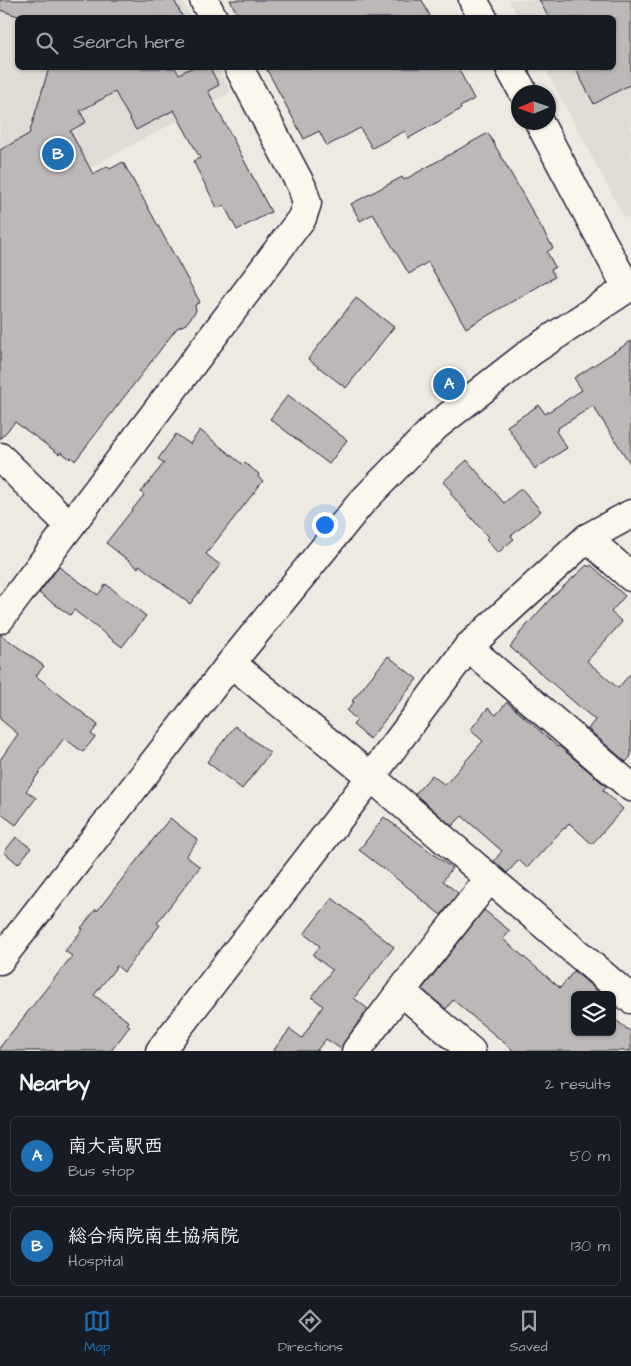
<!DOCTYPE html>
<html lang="en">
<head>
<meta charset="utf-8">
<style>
  body { margin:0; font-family:"Architects Daughter","Klee One",sans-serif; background:#20242c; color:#f1f3f6 }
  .controls { position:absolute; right:15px; bottom:15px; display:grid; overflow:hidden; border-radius:8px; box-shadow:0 1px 4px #0004 }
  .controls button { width:45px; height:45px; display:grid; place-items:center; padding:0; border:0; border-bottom:1px solid #363941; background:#171b24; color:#f1f3f6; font:25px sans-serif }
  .compass { position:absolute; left:511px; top:85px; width:45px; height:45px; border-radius:50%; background:#171b24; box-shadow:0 1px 4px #0004; rotate:268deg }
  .you { position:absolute; left:324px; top:524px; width:18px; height:18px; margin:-12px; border:4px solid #fff; border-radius:50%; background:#1a73e8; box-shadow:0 0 0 8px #1a73e833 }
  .badge { display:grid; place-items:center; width:32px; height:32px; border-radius:50%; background:#1f6fb2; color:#fff; font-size:16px; font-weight:700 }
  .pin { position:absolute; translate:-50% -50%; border:2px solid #fff; box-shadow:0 1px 5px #0006 }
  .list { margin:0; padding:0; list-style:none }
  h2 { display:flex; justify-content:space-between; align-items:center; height:65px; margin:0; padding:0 20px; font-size:21px }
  h2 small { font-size:16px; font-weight:400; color:#9ea1a6 }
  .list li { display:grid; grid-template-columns:32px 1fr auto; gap:15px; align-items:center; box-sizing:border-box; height:80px; margin:0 10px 10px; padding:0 10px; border:1px solid #363941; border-radius:8px }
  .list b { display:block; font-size:19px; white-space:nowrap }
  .list p { margin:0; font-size:16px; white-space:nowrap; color:#9ea1a6 }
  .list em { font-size:16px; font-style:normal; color:#9ea1a6 }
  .icon { flex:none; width:28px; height:28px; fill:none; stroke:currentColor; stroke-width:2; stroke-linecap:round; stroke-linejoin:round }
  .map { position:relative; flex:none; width:631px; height:1051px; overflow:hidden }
  .search { position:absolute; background:#171b24; box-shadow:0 1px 4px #0004; left:15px; right:15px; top:15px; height:55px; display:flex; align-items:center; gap:12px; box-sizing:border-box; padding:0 18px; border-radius:8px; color:#9ea1a6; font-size:19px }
  .sheet { height:245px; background:#171b24 }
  nav { display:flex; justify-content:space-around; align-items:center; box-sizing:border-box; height:70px; border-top:1px solid #363941; background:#171b24; font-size:14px; color:#9ea1a6 }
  nav a { display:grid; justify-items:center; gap:2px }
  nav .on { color:#1f6fb2 }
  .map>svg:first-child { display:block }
  .built { fill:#dfdbd5 }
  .building { fill:#bcb8b8; stroke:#22223b }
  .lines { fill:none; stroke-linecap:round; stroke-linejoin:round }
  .minor-casing { stroke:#22223b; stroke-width:31 }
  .minor { stroke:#fbf7ec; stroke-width:28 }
</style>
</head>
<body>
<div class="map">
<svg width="631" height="1051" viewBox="0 0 631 1051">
  <rect width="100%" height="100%" fill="#eeeae2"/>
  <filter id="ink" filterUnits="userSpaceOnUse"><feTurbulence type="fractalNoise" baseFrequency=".02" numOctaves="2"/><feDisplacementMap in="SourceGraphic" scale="10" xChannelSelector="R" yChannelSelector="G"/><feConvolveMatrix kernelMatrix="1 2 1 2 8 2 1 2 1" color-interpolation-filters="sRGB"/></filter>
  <g filter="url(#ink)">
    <g class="built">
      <path d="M 0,0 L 181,0 L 191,17 L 18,18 L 18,68 L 218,68 L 231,92 L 0,216 Z"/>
      <path d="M 509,0 L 631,0 L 631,218 L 624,217 L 545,68 L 614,68 L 614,18 L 518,17 Z"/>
    </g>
    <g class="building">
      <path d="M 0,0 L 174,0 L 183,18 L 24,18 L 0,10 Z"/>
      <path d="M 230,0 L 422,0 L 431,18 L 239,18 Z"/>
      <path d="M 539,0 L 631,0 L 631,84 L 594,104 L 575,68 L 614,68 L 614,18 L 549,18 Z"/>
      <path d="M 49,68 L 175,68 L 179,74 L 191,68 L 210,68 L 219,85 L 208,91 L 271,212 L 237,230 L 224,205 L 217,208 L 193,161 L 200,158 L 174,110 L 136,130 L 115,92 L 80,111 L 86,122 L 70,131 L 93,174 L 108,166 L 110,169 L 123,162 L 200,302 L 195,305 L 196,311 L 186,324 L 177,328 L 75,461 L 71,457 L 70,459 L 61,452 L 59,454 L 15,422 L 0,439 L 0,150 L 29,134 Z"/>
      <path d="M 266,68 L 458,68 L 474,99 L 460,107 L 461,109 L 409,138 L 405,131 L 372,148 L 360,128 L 327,146 L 319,131 L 304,139 Z"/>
      <path d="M 488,133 L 553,248 L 547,252 L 555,267 L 551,270 L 555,277 L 466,328 L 428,262 L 409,274 L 373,214 L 360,221 L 351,204 L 402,177 L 404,180 Z"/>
      <path d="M 356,298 L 394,327 L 346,388 L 308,359 Z"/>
      <path d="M 631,341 L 631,465 L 593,406 L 558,428 L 559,429 L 556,431 L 567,448 L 535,469 L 507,426 L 539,405 L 545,414 L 582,390 L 574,378 Z"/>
      <path d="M 288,395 L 347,440 L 329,464 L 270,419 Z"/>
      <path d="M 200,430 L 243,465 L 245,463 L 259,474 L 258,477 L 263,481 L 206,554 L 220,565 L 190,604 L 139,565 L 138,568 L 106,543 L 144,495 L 141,492 L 164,463 L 158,459 L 176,434 L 190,444 Z"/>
      <path d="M 467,460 L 504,503 L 521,488 L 541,511 L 511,536 L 514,539 L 498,553 L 486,539 L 488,537 L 450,493 L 452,492 L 443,482 Z"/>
      <path d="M 587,565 L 589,567 L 591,565 L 625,596 L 611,612 L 622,622 L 587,661 L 618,688 L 631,673 L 631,756 L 626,762 L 588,729 L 595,720 L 510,647 L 520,634 L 519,634 L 553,596 Z"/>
      <path d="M 59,567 L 98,595 L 106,584 L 146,616 L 122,647 L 74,610 L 70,615 L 39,593 Z"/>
      <path d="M 0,634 L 44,666 L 36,676 L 98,725 L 91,734 L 95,737 L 83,752 L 64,738 L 26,791 L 36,798 L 16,825 L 0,813 L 0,760 L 18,734 L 0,719 Z"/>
      <path d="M 388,656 L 417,679 L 370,739 L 353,725 L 357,720 L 347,711 L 354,702 L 352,701 Z"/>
      <path d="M 507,702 L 558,747 L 559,746 L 606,786 L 603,790 L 623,809 L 592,844 L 569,823 L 565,829 L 564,828 L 527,868 L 519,860 L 507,873 L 494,861 L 502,851 L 462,816 L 452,826 L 415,794 L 432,775 L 445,785 L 483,741 L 470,730 L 488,708 L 496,715 Z"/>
      <path d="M 235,726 L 270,753 L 242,789 L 207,762 Z"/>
      <path d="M 384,817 L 452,868 L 443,881 L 458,893 L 441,915 L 418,897 L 419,896 L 359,850 Z"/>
      <path d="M 170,818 L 198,840 L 186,856 L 200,867 L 157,923 L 160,925 L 124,972 L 117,966 L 94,995 L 129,1022 L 127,1024 L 130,1026 L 111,1051 L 0,1051 L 0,1047 L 72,956 L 65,951 L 83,929 L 81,928 L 96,909 L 97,911 Z"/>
      <path d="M 16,837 L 31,848 L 18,864 L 4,852 Z"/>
      <path d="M 332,898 L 394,947 L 354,998 L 368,1009 L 344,1042 L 341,1049 L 326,1039 L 317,1050 L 319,1051 L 273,1051 L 290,1029 L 302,1038 L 323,1006 L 312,997 L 332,970 L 313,955 L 320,946 L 304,934 Z"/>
      <path d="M 484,910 L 510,931 L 503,939 L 560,988 L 574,971 L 602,995 L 575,995 L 575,1032 L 612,1032 L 612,1017 L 631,1032 L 631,1051 L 514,1051 L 453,1000 L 446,1009 L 423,990 L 423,988 Z"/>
    </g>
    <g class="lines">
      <defs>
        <g id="minor">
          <path d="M 204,0 L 213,18"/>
          <path d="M 473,0 L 483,18"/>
          <path d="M 510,68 L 523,92"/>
          <path d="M 539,122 L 627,288"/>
          <path d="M 0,457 L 70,526"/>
          <path d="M 587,538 L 631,577"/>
          <path d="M 0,619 L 302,218 L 307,203 L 302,187 L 239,68"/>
          <path d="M 468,647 L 631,787"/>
          <path d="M 231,663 L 371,777 L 631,999"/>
          <path d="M 0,960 L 231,663 L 360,504 L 436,426 L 532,351 L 631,286"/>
          <path d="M 401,991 L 471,1051"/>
          <path d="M 160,1051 L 371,777 L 468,647 L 587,538 L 631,514"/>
          <path d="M 356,1051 L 401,991 L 489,879"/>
        </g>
      </defs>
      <use href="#minor" class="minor-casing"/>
      <use href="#minor" class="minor"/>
    </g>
  </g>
</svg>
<div class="controls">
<button><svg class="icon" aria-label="layers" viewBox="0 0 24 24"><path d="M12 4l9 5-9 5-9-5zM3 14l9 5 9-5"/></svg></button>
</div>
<svg class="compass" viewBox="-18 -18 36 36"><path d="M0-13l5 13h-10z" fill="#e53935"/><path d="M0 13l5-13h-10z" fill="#9ea1a6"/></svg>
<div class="you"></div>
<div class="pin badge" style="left:449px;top:384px">A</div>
<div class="pin badge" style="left:58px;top:154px">B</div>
<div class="search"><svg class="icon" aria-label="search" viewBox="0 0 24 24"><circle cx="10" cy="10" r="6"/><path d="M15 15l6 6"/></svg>Search here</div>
</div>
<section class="sheet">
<h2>Nearby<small>2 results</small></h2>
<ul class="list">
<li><span class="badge">A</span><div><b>南大高駅西</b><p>Bus stop</p></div><em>50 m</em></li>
<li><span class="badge">B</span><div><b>総合病院南生協病院</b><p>Hospital</p></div><em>130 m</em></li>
</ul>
</section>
<nav>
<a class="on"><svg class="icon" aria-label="map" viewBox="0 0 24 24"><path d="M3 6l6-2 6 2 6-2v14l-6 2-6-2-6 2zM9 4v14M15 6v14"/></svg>Map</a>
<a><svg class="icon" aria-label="directions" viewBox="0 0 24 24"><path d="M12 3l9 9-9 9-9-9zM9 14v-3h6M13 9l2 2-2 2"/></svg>Directions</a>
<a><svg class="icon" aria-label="saved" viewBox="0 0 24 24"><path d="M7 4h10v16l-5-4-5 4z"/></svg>Saved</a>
</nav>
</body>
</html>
